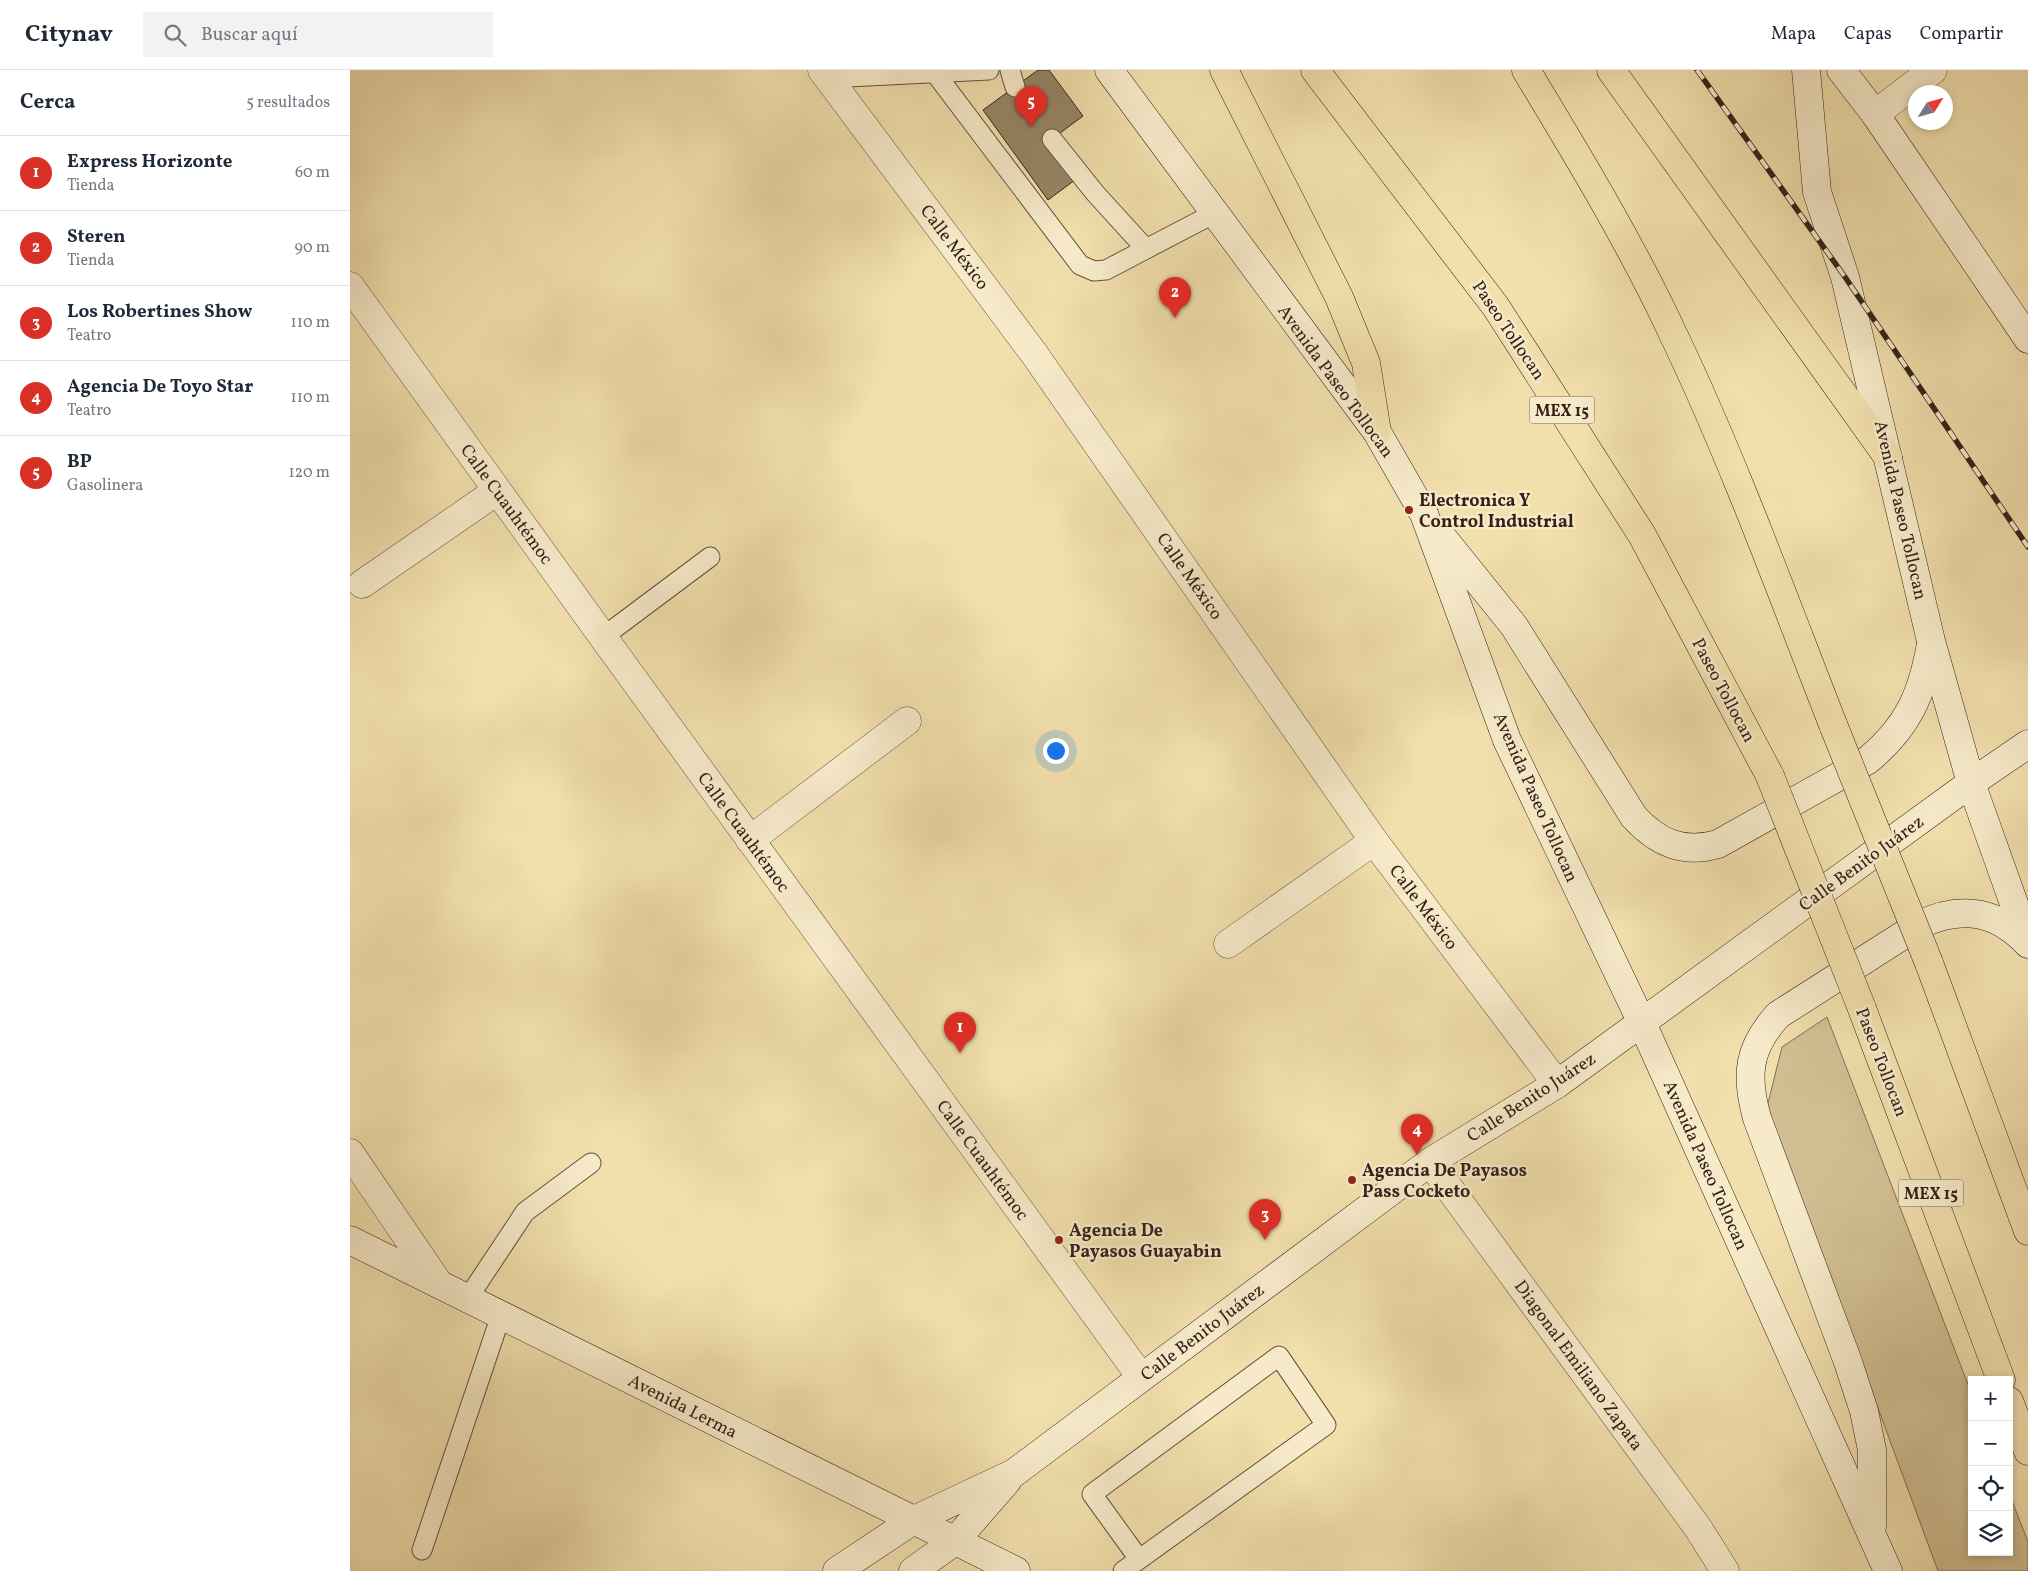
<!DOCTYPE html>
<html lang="es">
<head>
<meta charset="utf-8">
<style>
  body { margin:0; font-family:Vollkorn,serif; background:#f2f2f3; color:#1f2937 }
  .controls { position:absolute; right:15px; bottom:15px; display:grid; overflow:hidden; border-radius:0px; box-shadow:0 2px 8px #0003 }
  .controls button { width:45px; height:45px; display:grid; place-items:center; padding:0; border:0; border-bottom:1px solid #e0e1e3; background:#fff; color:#1f2937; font:25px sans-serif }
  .compass { position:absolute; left:1558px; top:15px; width:45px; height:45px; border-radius:50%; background:#fff; box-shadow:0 2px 8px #0003; rotate:53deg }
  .you { position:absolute; left:705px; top:680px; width:18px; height:18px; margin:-12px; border:4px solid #fff; border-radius:50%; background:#1a73e8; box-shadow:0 0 0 8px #1a73e833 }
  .badge { display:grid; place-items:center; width:32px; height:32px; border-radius:50%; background:#d93025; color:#fff; font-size:16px; font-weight:700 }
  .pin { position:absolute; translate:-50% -41px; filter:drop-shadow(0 1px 2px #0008) }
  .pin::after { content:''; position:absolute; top:26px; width:18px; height:15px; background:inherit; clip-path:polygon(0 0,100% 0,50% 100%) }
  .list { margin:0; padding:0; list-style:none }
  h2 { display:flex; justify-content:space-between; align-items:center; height:65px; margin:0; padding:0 20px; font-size:21px }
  h2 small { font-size:16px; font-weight:400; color:#747a83 }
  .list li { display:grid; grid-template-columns:32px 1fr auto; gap:15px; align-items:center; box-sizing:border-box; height:75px; padding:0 20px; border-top:1px solid #e0e1e3 }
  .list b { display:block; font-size:19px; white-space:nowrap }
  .list p { margin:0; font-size:16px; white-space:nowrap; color:#747a83 }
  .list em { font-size:16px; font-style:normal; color:#747a83 }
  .icon { flex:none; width:28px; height:28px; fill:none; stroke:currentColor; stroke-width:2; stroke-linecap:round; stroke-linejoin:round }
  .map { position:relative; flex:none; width:1678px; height:1501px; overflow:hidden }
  header { display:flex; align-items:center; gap:30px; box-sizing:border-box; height:70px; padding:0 25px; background:#fff; border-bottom:1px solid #e0e1e3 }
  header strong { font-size:24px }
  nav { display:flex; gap:28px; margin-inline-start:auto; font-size:18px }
  .search { width:350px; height:45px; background:#f2f2f3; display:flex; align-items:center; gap:12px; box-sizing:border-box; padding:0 18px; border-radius:0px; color:#747a83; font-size:19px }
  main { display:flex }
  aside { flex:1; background:#fff }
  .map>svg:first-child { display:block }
  .green { fill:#d1bf93; stroke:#827056 }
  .building { fill:#968465; stroke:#342219 }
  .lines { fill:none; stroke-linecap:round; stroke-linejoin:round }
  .lane-casing { stroke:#63513e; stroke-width:21 }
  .street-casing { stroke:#63513e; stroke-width:29 }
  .secondary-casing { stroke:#342219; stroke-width:29 }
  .highway-casing { stroke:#342219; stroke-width:29 }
  .lane { stroke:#f6eac9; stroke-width:19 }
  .street { stroke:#f6eac9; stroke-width:28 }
  .secondary { stroke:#f6eac9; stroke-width:28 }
  .highway { stroke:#f1dfac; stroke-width:28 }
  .rail-casing { stroke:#342219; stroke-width:5.5 }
  .rail { stroke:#f6eac9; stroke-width:4; stroke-dasharray:11; stroke-linecap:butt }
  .highway-bridge-casing { stroke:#342219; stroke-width:29; stroke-linecap:butt }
  .highway-bridge { stroke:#f1dfac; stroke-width:28 }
  .poi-dot { fill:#8f2418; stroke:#f6eac9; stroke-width:2 }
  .labels { text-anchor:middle; stroke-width:5; stroke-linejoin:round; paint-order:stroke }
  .shield { fill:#f6eac9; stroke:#6e5e4e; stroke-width:1 }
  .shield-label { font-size:16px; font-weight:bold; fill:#342219 }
  .street-label { font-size:18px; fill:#342219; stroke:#f6eac9 }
  .poi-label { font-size:18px; font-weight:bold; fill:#342219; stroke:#f6eac9; text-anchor:start }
</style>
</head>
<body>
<header>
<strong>Citynav</strong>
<div class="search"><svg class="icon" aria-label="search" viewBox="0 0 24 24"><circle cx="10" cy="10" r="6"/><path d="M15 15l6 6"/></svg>Buscar aquí</div>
<nav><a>Mapa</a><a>Capas</a><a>Compartir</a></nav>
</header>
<main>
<aside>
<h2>Cerca<small>5 resultados</small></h2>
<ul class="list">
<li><span class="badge">1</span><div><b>Express Horizonte</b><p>Tienda</p></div><em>60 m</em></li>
<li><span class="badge">2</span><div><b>Steren</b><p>Tienda</p></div><em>90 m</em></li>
<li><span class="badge">3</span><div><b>Los Robertines Show</b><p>Teatro</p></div><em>110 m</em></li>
<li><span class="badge">4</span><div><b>Agencia De Toyo Star</b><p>Teatro</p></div><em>110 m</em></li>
<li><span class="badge">5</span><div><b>BP</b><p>Gasolinera</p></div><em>120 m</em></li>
</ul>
</aside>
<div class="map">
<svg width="1678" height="1501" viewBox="0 0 1678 1501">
  <rect width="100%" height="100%" fill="#f1dfac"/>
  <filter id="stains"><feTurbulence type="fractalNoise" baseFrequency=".004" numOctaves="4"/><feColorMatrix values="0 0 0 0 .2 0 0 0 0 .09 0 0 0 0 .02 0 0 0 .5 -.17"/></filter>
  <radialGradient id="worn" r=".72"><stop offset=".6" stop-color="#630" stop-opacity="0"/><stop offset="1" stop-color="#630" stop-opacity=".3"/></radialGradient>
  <path class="green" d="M 1477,947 L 1622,1325 L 1622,1482 L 1659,1482 L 1659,1423 L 1678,1472 L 1678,1501 L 1588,1501 L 1417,1037 L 1432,977 Z"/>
  <path class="building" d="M 688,0 L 699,0 L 733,46 L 702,69 L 729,107 L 698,130 L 633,40 Z"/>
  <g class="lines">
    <defs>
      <g id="lane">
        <path d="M 660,0 L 665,17"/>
        <path d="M 585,3 L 730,195 L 744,201 L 756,200 L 796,179"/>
        <path d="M 478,8 L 639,0"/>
        <path d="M 702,69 L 745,123 L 796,179 L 863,144"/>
        <path d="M 253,567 L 360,487"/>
        <path d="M 118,1228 L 175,1142 L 241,1093"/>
        <path d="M 72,1480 L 151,1245"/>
        <path d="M 773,1501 L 976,1355 L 929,1286 L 742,1424 L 789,1489"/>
      </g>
      <g id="street">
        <path d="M 472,0 L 685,285 L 1024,771 L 1207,1014"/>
        <path d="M 1525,44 L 1583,0"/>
        <path d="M 0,216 L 253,567 L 791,1307"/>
        <path d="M 12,514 L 147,421"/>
        <path d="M 400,770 L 557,651"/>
        <path d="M 878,874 L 1024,771"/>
        <path d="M 0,1083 L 89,1214"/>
        <path d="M 1080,1092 L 1348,1458 L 1375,1501"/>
      </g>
      <g id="secondary">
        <path d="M 759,0 L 1027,362 L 1074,444 L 1157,670 L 1292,953 L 1538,1501"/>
        <path d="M 1456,0 L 1467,122 L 1495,207 L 1581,571 L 1621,713 L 1678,873"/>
        <path d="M 1491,0 L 1525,44 L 1678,269"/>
        <path d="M 1089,463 L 1164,556 L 1284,747 C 1308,773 1333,784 1368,774 L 1518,690 C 1558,657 1572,625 1581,574"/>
        <path d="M 0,1170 L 666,1501"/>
        <path d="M 1522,1456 L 1522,1380 L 1514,1341 L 1498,1292 L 1407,1048 C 1395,1005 1398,978 1428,945 L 1569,855 C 1611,835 1646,840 1678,874"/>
        <path d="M 487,1501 L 562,1451 L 664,1403 L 1080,1092 L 1207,1014 L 1621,713 L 1678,674"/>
        <path d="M 563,1501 L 605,1471 L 657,1411"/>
      </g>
      <g id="highway">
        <path d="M 874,0 L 989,227 L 1016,293 L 1027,362"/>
        <path d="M 965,0 L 1146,237 L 1292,465 L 1420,706"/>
        <path d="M 1176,0 C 1229,88 1282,175 1325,268 C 1385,394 1433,527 1484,657"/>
        <path d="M 1261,0 L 1538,387"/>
        <path d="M 1579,893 L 1678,1161"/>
        <path d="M 1511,936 L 1651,1310"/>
        <path d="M 1659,1331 L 1678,1381"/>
      </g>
    </defs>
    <use href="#lane" class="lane-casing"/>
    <use href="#street" class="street-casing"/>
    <use href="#secondary" class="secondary-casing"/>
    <use href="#highway" class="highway-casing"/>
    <use href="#lane" class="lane"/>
    <use href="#street" class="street"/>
    <use href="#secondary" class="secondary"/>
    <use href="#highway" class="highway"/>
    <defs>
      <path id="rail" d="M 1347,0 L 1495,207 L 1678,477"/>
    </defs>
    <use href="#rail" class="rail-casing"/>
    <use href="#rail" class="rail"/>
    <defs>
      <g id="highway-bridge">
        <path d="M 1484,657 L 1579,893"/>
        <path d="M 1420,706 L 1511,936"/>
      </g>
    </defs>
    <use href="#highway-bridge" class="highway-bridge-casing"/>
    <use href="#highway-bridge" class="highway-bridge"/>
  </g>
  <g class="poi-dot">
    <circle cx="1059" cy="440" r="5"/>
    <circle cx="1002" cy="1110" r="5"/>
    <circle cx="709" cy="1170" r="5"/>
  </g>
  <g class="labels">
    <g class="shield">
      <rect x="1179.5" y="326.5" width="65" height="27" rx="4"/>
      <rect x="1548.5" y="1109.5" width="65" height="27" rx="4"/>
    </g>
    <g class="shield-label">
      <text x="1212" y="346">MEX 15</text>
      <text x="1581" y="1129">MEX 15</text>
    </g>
    <g class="street-label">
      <text transform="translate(605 177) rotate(53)" y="6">Calle México</text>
      <text transform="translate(1159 260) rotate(56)" y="6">Paseo Tollocan</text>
      <text transform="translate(986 311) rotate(54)" y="6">Avenida Paseo Tollocan</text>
      <text transform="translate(157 434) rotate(54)" y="6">Calle Cuauhtémoc</text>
      <text transform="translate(1551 440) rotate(77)" y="6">Avenida Paseo Tollocan</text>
      <text transform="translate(840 506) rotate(55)" y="6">Calle México</text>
      <text transform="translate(1374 620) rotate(62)" y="6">Paseo Tollocan</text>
      <text transform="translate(1186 727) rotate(66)" y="6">Avenida Paseo Tollocan</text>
      <text transform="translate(394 762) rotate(54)" y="6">Calle Cuauhtémoc</text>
      <text transform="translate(1511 793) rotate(-36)" y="6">Calle Benito Juárez</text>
      <text transform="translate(1074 837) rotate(53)" y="6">Calle México</text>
      <text transform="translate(1532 992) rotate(69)" y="6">Paseo Tollocan</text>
      <text transform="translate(1181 1027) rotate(-33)" y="6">Calle Benito Juárez</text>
      <text transform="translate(633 1090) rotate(54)" y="6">Calle Cuauhtémoc</text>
      <text transform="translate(1356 1095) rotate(66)" y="6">Avenida Paseo Tollocan</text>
      <text transform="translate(852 1262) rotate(-37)" y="6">Calle Benito Juárez</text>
      <text transform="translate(1229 1295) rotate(54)" y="6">Diagonal Emiliano Zapata</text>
      <text transform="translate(333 1336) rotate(27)" y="6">Avenida Lerma</text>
    </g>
    <g class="poi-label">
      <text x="1069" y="436">Electronica Y<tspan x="1069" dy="21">Control Industrial</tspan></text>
      <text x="1012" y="1106">Agencia De Payasos<tspan x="1012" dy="21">Pass Cocketo</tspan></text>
      <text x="719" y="1166">Agencia De<tspan x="719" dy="21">Payasos Guayabin</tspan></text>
    </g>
  </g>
  <rect width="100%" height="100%" filter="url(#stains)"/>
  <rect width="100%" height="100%" fill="url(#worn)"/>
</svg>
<div class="controls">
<button>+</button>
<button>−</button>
<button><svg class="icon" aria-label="locate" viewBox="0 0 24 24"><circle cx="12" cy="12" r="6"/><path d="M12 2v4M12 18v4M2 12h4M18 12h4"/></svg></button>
<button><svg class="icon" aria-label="layers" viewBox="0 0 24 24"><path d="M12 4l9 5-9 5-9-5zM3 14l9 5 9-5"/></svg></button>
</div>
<svg class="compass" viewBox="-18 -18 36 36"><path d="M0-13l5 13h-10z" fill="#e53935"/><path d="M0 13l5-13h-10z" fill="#747a83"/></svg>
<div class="you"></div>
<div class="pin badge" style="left:610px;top:983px">1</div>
<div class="pin badge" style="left:825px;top:248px">2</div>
<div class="pin badge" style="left:915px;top:1170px">3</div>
<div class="pin badge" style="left:1067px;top:1085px">4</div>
<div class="pin badge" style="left:681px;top:57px">5</div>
</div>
</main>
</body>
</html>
